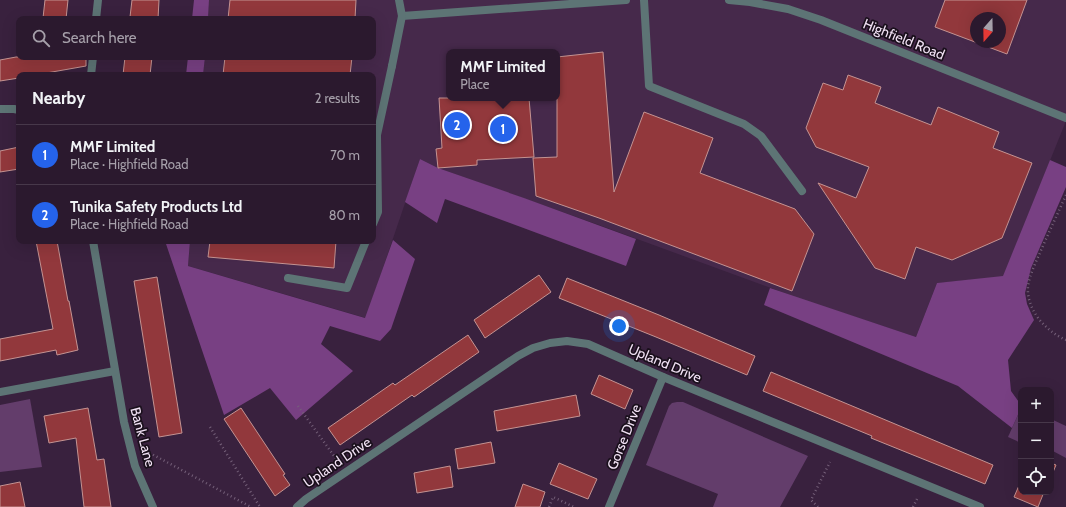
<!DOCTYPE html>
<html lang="en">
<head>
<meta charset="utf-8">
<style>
  body { margin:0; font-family:Cabin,sans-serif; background:#332236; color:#f1f3f6 }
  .controls { position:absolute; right:12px; bottom:12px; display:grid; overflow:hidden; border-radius:8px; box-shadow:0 4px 16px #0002 }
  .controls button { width:36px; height:36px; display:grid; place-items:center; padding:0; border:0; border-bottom:1px solid #47384a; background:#2b192e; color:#f1f3f6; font:20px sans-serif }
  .compass { position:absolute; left:970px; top:12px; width:36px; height:36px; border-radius:50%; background:#2b192e; box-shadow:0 4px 16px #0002; rotate:200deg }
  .you { position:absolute; left:619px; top:326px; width:14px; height:14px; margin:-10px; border:3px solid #fff; border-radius:50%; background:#1a73e8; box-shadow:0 0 0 6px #1a73e833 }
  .badge { display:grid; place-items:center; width:26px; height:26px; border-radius:50%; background:#2563eb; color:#fff; font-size:13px; font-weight:700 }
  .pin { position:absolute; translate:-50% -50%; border:2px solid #fff; box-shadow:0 1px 4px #0006 }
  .popup { position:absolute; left:446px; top:49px; width:114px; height:52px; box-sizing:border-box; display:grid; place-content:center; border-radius:8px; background:#2b192e; filter:drop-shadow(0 1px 3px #0005); font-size:13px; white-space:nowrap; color:#a6a0aa }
  .popup b { font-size:15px; color:#f1f3f6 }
  .popup::after { content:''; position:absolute; left:50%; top:100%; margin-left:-8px; border:8px solid transparent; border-top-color:#2b192e }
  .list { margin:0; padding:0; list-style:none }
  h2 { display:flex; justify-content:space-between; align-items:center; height:52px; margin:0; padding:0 16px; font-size:17px }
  h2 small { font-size:13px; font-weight:400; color:#a6a0aa }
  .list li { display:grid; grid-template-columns:26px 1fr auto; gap:12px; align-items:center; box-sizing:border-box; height:60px; padding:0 16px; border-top:1px solid #47384a }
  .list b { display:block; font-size:15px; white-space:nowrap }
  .list p { margin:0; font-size:13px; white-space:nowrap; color:#a6a0aa }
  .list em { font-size:13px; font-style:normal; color:#a6a0aa }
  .icon { flex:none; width:22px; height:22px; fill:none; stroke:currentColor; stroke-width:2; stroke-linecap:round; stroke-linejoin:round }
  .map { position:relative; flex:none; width:1066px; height:507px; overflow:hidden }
  .search { position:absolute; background:#2b192e; box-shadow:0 4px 16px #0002; left:16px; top:16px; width:360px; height:44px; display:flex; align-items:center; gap:10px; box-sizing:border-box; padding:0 14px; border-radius:8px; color:#a6a0aa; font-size:15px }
  .panel { position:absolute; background:#2b192e; box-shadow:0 4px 16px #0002; left:16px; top:72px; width:360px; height:172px; border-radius:8px }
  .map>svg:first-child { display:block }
  .built { fill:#46294b; fill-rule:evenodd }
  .green { fill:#633d6b }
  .forest { fill:#784083 }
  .building { fill:#92383c; stroke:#c49392; fill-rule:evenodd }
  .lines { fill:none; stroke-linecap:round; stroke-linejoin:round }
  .path { stroke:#756079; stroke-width:2.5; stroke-dasharray:1 3; stroke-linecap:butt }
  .service { stroke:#5d7475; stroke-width:8 }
  .minor { stroke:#5d7475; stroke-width:8 }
  .labels { text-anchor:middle; stroke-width:3.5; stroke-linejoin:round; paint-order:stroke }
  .street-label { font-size:14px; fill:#f1e1f4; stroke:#1a101c }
</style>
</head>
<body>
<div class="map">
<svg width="1066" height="507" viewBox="0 0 1066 507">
  <rect width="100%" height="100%" fill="#39213e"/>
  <path class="built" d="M 209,0 L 1066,0 L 1066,121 L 1003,277 L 937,283 L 916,337 L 798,298 L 599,225 L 438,168 L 420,159 L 366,318 L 188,266 L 190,241 L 373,241 L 373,75 L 203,75 L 205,57 L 373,57 L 373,19 L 208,19 ZM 976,18 L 1000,18 L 1000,42 L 976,42 ZM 449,52 L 557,52 L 557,98 L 449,98 Z"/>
  <g class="green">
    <path d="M 30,399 L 42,467 L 0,472 L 0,405 Z"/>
    <path d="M 677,402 L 683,402 L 808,456 L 780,507 L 713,507 L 718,494 L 646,465 L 669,406 L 672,403 Z"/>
    <path d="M 1021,408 L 1021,443 L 1008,437 Z"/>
    <path d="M 1051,419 L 1066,426 L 1066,458 L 1051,450 Z"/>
  </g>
  <g class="forest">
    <path d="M 194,0 L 209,0 L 208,19 L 192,19 Z"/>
    <path d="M 188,57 L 205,57 L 203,75 L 186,75 Z"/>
    <path d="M 420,159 L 438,168 L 524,198 L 636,239 L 626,266 L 445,199 L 437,223 L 405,202 Z"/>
    <path d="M 1050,160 L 1066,167 L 1066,187 L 1031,268 L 1025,293 L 1027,304 L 1034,320 L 1008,360 L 1011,391 L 1021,405 L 1021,408 L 1012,428 L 958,386 L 764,305 L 770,288 L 916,337 L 937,283 L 1003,276 Z"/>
    <path d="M 393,240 L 415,259 L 391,329 L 380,341 L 330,326 L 321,344 L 353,371 L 296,420 L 270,388 L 224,415 L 165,241 L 190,241 L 188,266 L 365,318 Z"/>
  </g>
  <g class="building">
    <path d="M 45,0 L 68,0 L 66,19 L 43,18 Z"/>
    <path d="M 132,0 L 159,0 L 158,19 L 130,17 Z"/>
    <path d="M 230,0 L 356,0 L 355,19 L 228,19 Z"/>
    <path d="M 945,0 L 1027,0 L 1007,54 L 935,27 ZM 976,18 L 1000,18 L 1000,42 L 976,42 Z"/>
    <path d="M 603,52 L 614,192 L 644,112 L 713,138 L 700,173 L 795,209 L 814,234 L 792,291 L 599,218 L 536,196 L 533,158 L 557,157 L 557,57 Z"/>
    <path d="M 16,57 L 86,57 L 86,66 L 35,75 L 19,75 L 19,78 L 0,81 L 0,60 Z"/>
    <path d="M 125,57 L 152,57 L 150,75 L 123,75 Z"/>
    <path d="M 225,57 L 352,57 L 350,75 L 223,75 Z"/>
    <path d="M 848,75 L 881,87 L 875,103 L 931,125 L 938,107 L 999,132 L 993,148 L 1032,163 L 1002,238 L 952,260 L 916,247 L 905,279 L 875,268 L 818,183 L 856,198 L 869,167 L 816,147 L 806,128 L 823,83 L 843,90 Z"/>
    <path d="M 439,98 L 529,98 L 534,157 L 477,160 L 477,165 L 438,168 L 436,149 L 442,148 Z"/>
    <path d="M 19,147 L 19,169 L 0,172 L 0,151 Z"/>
    <path d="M 36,241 L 57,241 L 68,301 L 69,301 L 78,350 L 57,355 L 56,350 L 0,361 L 0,339 L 53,329 Z"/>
    <path d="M 210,241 L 336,241 L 334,268 L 208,257 Z"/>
    <path d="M 539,275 L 551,292 L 485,338 L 474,320 Z"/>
    <path d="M 157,277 L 182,433 L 159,437 L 134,281 Z"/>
    <path d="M 567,278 L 659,315 L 755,356 L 747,375 L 656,337 L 559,298 Z"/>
    <path d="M 468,335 L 479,352 L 414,397 L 412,395 L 340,445 L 328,428 L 393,383 L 395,385 Z"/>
    <path d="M 771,372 L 993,465 L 985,484 L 871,438 L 872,436 L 763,391 Z"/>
    <path d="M 599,375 L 633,390 L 625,409 L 591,394 Z"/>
    <path d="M 576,395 L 580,416 L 497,431 L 494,411 Z"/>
    <path d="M 88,408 L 97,460 L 104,459 L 111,507 L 84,507 L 76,438 L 49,443 L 44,416 Z"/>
    <path d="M 241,408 L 285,474 L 283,475 L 290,485 L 275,496 L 224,419 Z"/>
    <path d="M 491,442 L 495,463 L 458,469 L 455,449 Z"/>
    <path d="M 559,463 L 597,479 L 588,499 L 550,484 Z"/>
    <path d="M 1051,463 L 1056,465 L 1051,477 Z"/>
    <path d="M 450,466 L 453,487 L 417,493 L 414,473 Z"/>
    <path d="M 1021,481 L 1021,492 L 1044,492 L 1038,507 L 1014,497 Z"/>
    <path d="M 20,482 L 25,507 L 0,507 L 0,486 Z"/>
    <path d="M 523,484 L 545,492 L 540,507 L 515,507 Z"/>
  </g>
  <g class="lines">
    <g class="path">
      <path d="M 1066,195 C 1058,213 1050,230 1042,248 C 1037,260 1030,273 1028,286 C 1026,309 1045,331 1066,340"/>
      <path d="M 298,406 L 337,460"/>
      <path d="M 210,427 L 260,507"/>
      <path d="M 146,451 L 251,507"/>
      <path d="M 549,507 L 553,497 L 574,507"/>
      <path d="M 818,507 L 811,500 L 830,462"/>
      <path d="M 913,507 L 918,497"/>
    </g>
    <g class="service">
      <path d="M 644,0 L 649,86 L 744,124 L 761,136 L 802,191"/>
      <path d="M 373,224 L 378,212 L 377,135 L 392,66"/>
      <path d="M 288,278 L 347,288 L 366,241"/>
    </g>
    <g class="minor">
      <path d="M 729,0 L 750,2 L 788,9 L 821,20 L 1066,118"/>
      <path d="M 402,16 L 626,0"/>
      <path d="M 96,19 L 98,0"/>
      <path d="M 392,66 L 402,16 L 399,0"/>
      <path d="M 91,75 L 93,57"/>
      <path d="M 0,109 L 14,109 L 19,110"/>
      <path d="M 93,241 L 124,422 L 135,466 L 153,507"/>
      <path d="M 0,392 L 115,371"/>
      <path d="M 297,507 L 306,499 L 518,356 L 533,348 L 550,343 L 567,341 L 588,344 L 663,377 L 980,507"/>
      <path d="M 609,507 L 663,377"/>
    </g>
  </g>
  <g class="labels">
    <g class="street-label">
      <text transform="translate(904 39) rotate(22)" y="5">Highfield Road</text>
      <text transform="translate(665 363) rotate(23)" y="5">Upland Drive</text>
      <text transform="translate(143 437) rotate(75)" y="5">Bank Lane</text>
      <text transform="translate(624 437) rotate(-68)" y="5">Gorse Drive</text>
      <text transform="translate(337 462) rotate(-34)" y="5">Upland Drive</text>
    </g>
  </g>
</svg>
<div class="controls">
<button>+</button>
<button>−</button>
<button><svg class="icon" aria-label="locate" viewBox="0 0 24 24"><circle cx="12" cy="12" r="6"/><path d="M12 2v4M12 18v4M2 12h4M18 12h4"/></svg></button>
</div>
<svg class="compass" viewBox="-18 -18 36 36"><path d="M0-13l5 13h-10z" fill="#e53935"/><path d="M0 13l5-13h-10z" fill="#a6a0aa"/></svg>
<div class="you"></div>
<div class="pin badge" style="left:503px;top:129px">1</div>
<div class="popup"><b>MMF Limited</b>Place</div>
<div class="pin badge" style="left:457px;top:125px">2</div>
<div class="search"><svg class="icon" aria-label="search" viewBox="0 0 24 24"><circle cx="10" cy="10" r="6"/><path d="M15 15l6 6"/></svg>Search here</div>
<section class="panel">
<h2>Nearby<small>2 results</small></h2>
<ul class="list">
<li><span class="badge">1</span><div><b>MMF Limited</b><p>Place · Highfield Road</p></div><em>70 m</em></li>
<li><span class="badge">2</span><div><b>Tunika Safety Products Ltd</b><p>Place · Highfield Road</p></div><em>80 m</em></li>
</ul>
</section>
</div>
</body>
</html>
